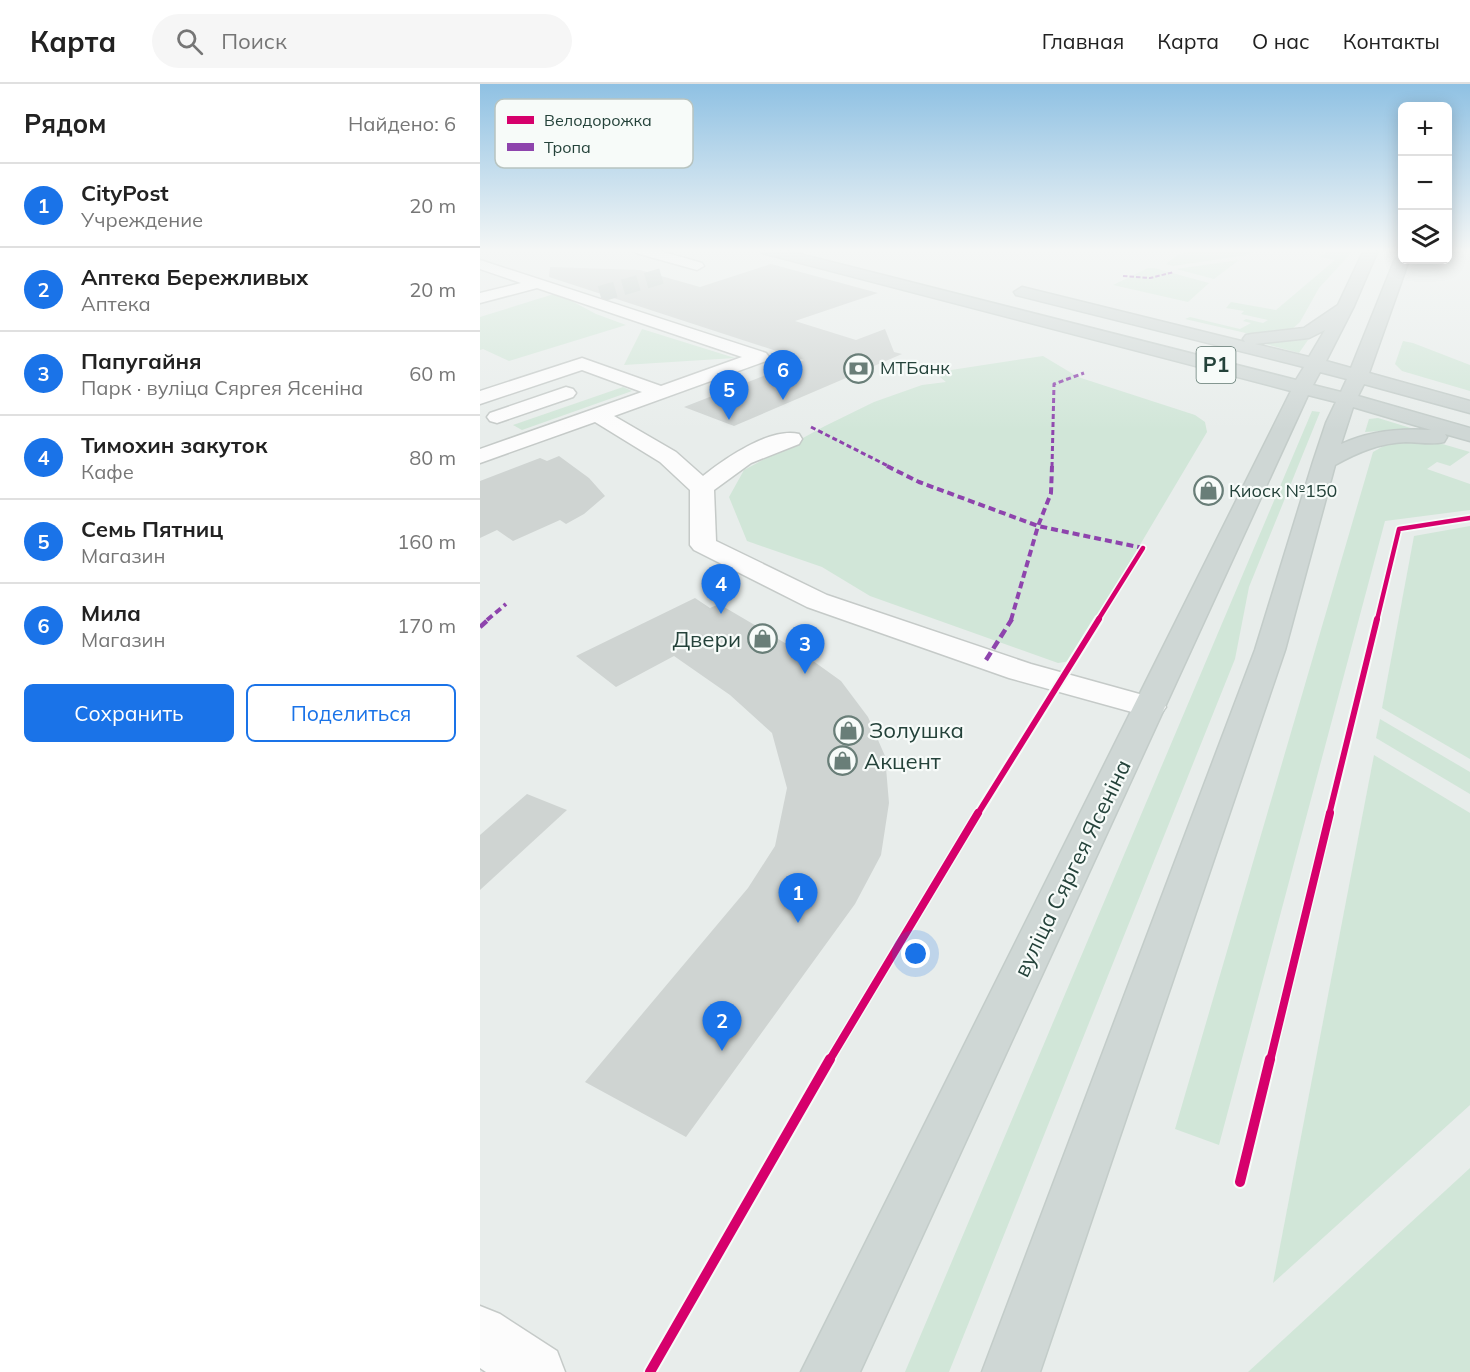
<!DOCTYPE html>
<html lang="ru">
<head>
<meta charset="utf-8">
<style>
  body { margin:0; font-family:Mulish,sans-serif; background:#f6f6f6; color:#222 }
  .controls { position:absolute; right:18px; top:18px; display:grid; overflow:hidden; border-radius:9px; box-shadow:0 3px 15px #0003 }
  .controls button { width:54px; height:54px; display:grid; place-items:center; padding:0; border:0; border-bottom:2px solid #e0e0e0; background:#fff; color:#222; font:30px sans-serif }
  .you { position:absolute; left:436px; top:870px; width:21px; height:21px; margin:-15px; border:4px solid #fff; border-radius:50%; background:#1a73e8; box-shadow:0 0 0 9px #1a73e833 }
  .badge { display:grid; place-items:center; width:39px; height:39px; border-radius:50%; background:#1a73e8; color:#fff; font-size:20px; font-weight:700 }
  .pin { position:absolute; translate:-50% -50px; filter:drop-shadow(0 2px 3px #0008) }
  .pin::after { content:''; position:absolute; top:32px; width:21px; height:18px; background:inherit; clip-path:polygon(0 0,100% 0,50% 100%) }
  .list { margin:0; padding:0; list-style:none }
  h2 { display:flex; justify-content:space-between; align-items:center; height:78px; margin:0; padding:0 24px; font-size:26px }
  h2 small { font-size:20px; font-weight:400; color:#767676 }
  .list li { display:grid; grid-template-columns:39px 1fr auto; gap:18px; align-items:center; box-sizing:border-box; height:84px; padding:0 24px; border-top:2px solid #e0e0e0 }
  .list b { display:block; font-size:22px; white-space:nowrap }
  .list p { margin:0; font-size:20px; white-space:nowrap; color:#767676 }
  .list em { font-size:20px; font-style:normal; color:#767676 }
  .actions { display:flex; gap:12px; padding:18px 24px }
  .actions a { flex:1; padding:14px 0; border:2px solid #1a73e8; border-radius:9px; text-align:center; font-size:21px; color:#1a73e8 }
  .actions .main { background:#1a73e8; color:#fff }
  .icon { flex:none; width:33px; height:33px; fill:none; stroke:currentColor; stroke-width:2; stroke-linecap:round; stroke-linejoin:round }
  .map { position:relative; flex:none; width:990px; height:1288px; overflow:hidden }
  header { display:flex; align-items:center; gap:36px; box-sizing:border-box; height:84px; padding:0 30px; background:#fff; border-bottom:2px solid #e0e0e0 }
  header strong { font-size:28px }
  nav { display:flex; gap:33px; margin-inline-start:auto; font-size:21px }
  .search { width:420px; height:54px; background:#f6f6f6; display:flex; align-items:center; gap:15px; box-sizing:border-box; padding:0 21px; border-radius:33px; color:#767676; font-size:22px }
  main { display:flex }
  aside { flex:1; background:#fff }
  .map>svg:first-child { display:block }
  .green { fill:#d1e6d8 }
  .building { fill:#cfd4d2 }
  .lines { fill:none; stroke-linecap:round; stroke-linejoin:round }
  .minor-tunnel { stroke:#c1cbc8; stroke-width:16; stroke-dasharray:16 8; stroke-linecap:butt }
  .minor-casing { stroke:#c5cac8; stroke-width:3 }
  .major-casing { stroke:#c3ccc9; stroke-width:3 }
  .minor { fill:#fcfcfc; fill-rule:evenodd }
  .major { fill:#cfd7d5; fill-rule:evenodd }
  .quiet-far3 { stroke:#8e44ad; stroke-width:2; stroke-dasharray:4.5 2; stroke-linecap:butt }
  .quiet-far2 { stroke:#8e44ad; stroke-width:3; stroke-dasharray:5 3; stroke-linecap:butt }
  .quiet-far1 { stroke:#8e44ad; stroke-width:4; stroke-dasharray:7 4; stroke-linecap:butt }
  .quiet { stroke:#8e44ad; stroke-width:4.5; stroke-dasharray:9 4.5; stroke-linecap:butt }
  .cycleway-far3-casing { stroke:#f7fbf9; stroke-width:8 }
  .cycleway-far2-casing { stroke:#f7fbf9; stroke-width:10 }
  .cycleway-far1-casing { stroke:#f7fbf9; stroke-width:11 }
  .cycleway-casing { stroke:#f7fbf9; stroke-width:14 }
  .cycleway-far3 { stroke:#d6006c; stroke-width:4.5 }
  .cycleway-far2 { stroke:#d6006c; stroke-width:6 }
  .cycleway-far1 { stroke:#d6006c; stroke-width:8 }
  .cycleway { stroke:#d6006c; stroke-width:10 }
  .labels { text-anchor:middle; stroke-width:4.5; stroke-linejoin:round; paint-order:stroke }
  .far-poi-label { font-size:18px; fill:#24423a; stroke:#f7fbf9; text-anchor:start }
  .shield { fill:#f7fbf9; stroke:#637a73; stroke-width:1.5 }
  .shield-label { font-size:21px; font-weight:bold; fill:#24423a }
  .poi-label { font-size:22px; fill:#24423a; stroke:#f7fbf9; text-anchor:start }
  .street-label { font-size:22px; fill:#24423a; stroke:#f7fbf9 }
  .key { fill:#f7fbf9; stroke:#b8c4c0; stroke-width:1.5 }
  .key-label { font-size:16px; fill:#24423a }
</style>
</head>
<body>
<header>
<strong>Карта</strong>
<div class="search"><svg class="icon" aria-label="search" viewBox="0 0 24 24"><circle cx="10" cy="10" r="6"/><path d="M15 15l6 6"/></svg>Поиск</div>
<nav><a>Главная</a><a>Карта</a><a>О нас</a><a>Контакты</a></nav>
</header>
<main>
<aside>
<h2>Рядом<small>Найдено: 6</small></h2>
<ul class="list">
<li><span class="badge">1</span><div><b>CityPost</b><p>Учреждение</p></div><em>20 m</em></li>
<li><span class="badge">2</span><div><b>Аптека Бережливых</b><p>Аптека</p></div><em>20 m</em></li>
<li><span class="badge">3</span><div><b>Папугайня</b><p>Парк · вуліца Сяргея Ясеніна</p></div><em>60 m</em></li>
<li><span class="badge">4</span><div><b>Тимохин закуток</b><p>Кафе</p></div><em>80 m</em></li>
<li><span class="badge">5</span><div><b>Семь Пятниц</b><p>Магазин</p></div><em>160 m</em></li>
<li><span class="badge">6</span><div><b>Мила</b><p>Магазин</p></div><em>170 m</em></li>
</ul>
<div class="actions"><a class="main">Сохранить</a><a>Поделиться</a></div>
</aside>
<div class="map">
<svg width="990" height="1288" viewBox="0 0 990 1288">
  <rect width="100%" height="100%" fill="#e8edeb"/>
  <g class="green">
    <path d="M 720,166 L 774,166 L 767,171 L 693,182 L 686,180 L 699,170 Z"/>
    <path d="M 849,166 L 872,168 L 839,204 L 820,238 L 811,246 L 770,250 L 705,235 L 710,233 L 760,245 L 771,239 L 763,237 L 766,235 L 783,239 L 788,236 L 761,230 L 764,227 L 746,224 L 751,218 L 796,226 L 855,176 L 840,173 Z"/>
    <path d="M 759,176 L 734,195 L 696,185 Z"/>
    <path d="M 668,184 L 674,184 L 729,199 L 708,218 L 633,201 Z"/>
    <path d="M 77,209 L 116,230 L 146,241 L 29,277 L 3,265 L 0,266 L 0,233 Z"/>
    <path d="M 162,245 L 255,274 L 144,281 Z"/>
    <path d="M 821,255 L 828,256 L 819,269 L 782,259 Z"/>
    <path d="M 923,257 L 933,259 L 990,281 L 990,307 L 922,287 L 915,280 Z"/>
    <path d="M 563,272 L 598,293 L 715,331 L 725,338 L 727,348 L 591,577 L 578,579 L 390,512 L 342,483 L 267,457 L 249,413 L 264,386 L 345,342 L 394,318 L 442,301 L 466,298 L 460,293 L 471,286 Z"/>
    <path d="M 143,303 L 152,307 L 42,346 L 33,341 Z"/>
    <path d="M 832,327 L 840,328 L 769,503 L 755,575 L 469,1288 L 425,1288 Z"/>
    <path d="M 898,334 L 934,345 L 885,348 L 889,335 Z"/>
    <path d="M 930,357 L 959,359 L 990,368 L 970,382 L 957,378 L 947,385 L 990,400 L 990,426 L 905,437 L 739,1061 L 695,1045 L 893,368 L 909,359 Z"/>
    <path d="M 990,442 L 990,675 L 902,624 L 934,452 Z"/>
    <path d="M 900,635 L 990,688 L 990,710 L 896,654 Z"/>
    <path d="M 894,671 L 990,729 L 990,1021 L 793,1199 Z"/>
    <path d="M 990,1084 L 990,1288 L 768,1288 Z"/>
  </g>
  <g class="building">
    <path d="M 291,180 L 398,209 L 315,237 L 376,256 L 405,245 L 414,268 L 422,270 L 254,342 L 204,323 L 324,276 L 69,193 L 70,183 L 160,186 L 220,203 Z"/>
    <path d="M 79,372 L 109,394 L 125,412 L 104,430 L 86,440 L 80,436 L 33,457 L 17,446 L 0,454 L 0,397 L 60,374 L 67,377 Z"/>
    <path d="M 215,514 L 230,524 L 239,520 L 322,569 L 361,597 L 388,633 L 405,672 L 409,719 L 401,771 L 375,820 L 206,1053 L 105,998 L 268,804 L 295,762 L 307,704 L 292,649 L 250,611 L 194,572 L 136,603 L 96,572 Z"/>
    <path d="M 47,710 L 87,726 L 0,806 L 0,751 Z"/>
  </g>
  <g class="lines">
    <path class="minor-tunnel" d="M 120,210 L 182,192"/>
    <defs>
      <g id="minor">
        <path d="M 154,166 L 177,166 L 222,179 L 224,182 L 217,186 L 156,169 Z"/>
        <path d="M 0,176 L 286,269 L 289,273 L 286,277 L 134,332 L 196,368 L 223,392 C 244,375 290,343 319,350 L 322,355 L 319,360 L 271,379 L 234,406 L 236,457 L 347,511 L 551,580 L 681,616 L 686,623 L 681,630 L 670,633 L 529,594 L 327,523 L 214,466 L 210,461 L 210,406 L 180,378 L 115,338 L 0,379 L 0,365 L 162,308 L 102,286 L 0,320 L 0,307 L 102,274 L 181,302 L 262,273 L 57,204 L 0,219 L 0,209 L 41,199 L 0,185 Z"/>
        <path d="M 86,303 L 93,305 L 96,309 L 93,313 L 17,339 L 10,337 L 7,333 L 10,329 Z"/>
        <path d="M 0,1222 L 20,1230 L 77,1267 L 85,1288 L 6,1288 L 0,1284 Z"/>
      </g>
      <path id="major" d="M 280,166 L 304,166 L 816,296 L 824,283 L 536,211 L 534,208 L 542,203 L 765,258 L 763,255 L 766,251 L 772,250 L 824,244 L 858,221 L 884,166 L 898,166 L 874,222 L 846,277 L 871,284 L 915,175 L 922,171 L 922,176 L 929,176 L 889,289 L 990,317 L 990,329 L 884,300 L 878,312 L 990,344 L 990,357 L 965,350 L 967,353 L 964,358 C 951,361 939,358 926,358 C 900,359 878,368 855,381 L 805,566 L 560,1288 L 502,1288 L 775,566 L 833,378 L 846,339 L 856,318 L 828,311 L 380,1288 L 321,1288 L 811,307 L 282,169 ZM 845,246 L 829,273 L 775,260 L 829,254 ZM 840,288 L 867,295 L 861,308 L 833,301 ZM 873,323 L 951,346 C 920,344 889,347 861,360 Z"/>
    </defs>
    <use href="#minor" class="minor-casing"/>
    <use href="#major" class="major-casing"/>
    <use href="#minor" class="minor"/>
    <use href="#major" class="major"/>
    <path class="quiet-far3" d="M 643,192 L 670,194 L 694,188"/>
    <g class="quiet-far2">
      <path d="M 331,343 L 410,383"/>
      <path d="M 572,383 L 574,300 L 604,289"/>
    </g>
    <g class="quiet-far1">
      <path d="M 407,382 L 439,398 L 558,442 L 663,464"/>
      <path d="M 7,536 L 26,520"/>
      <path d="M 531,536 L 558,442 L 571,409 L 572,382"/>
    </g>
    <g class="quiet">
      <path d="M 0,543 L 9,535"/>
      <path d="M 506,576 L 532,535"/>
    </g>
    <defs>
      <g id="cycleway-far3">
        <path d="M 618,536 L 663,464"/>
        <path d="M 897,536 L 919,445 L 990,434"/>
      </g>
      <g id="cycleway-far2">
        <path d="M 497,731 L 619,535"/>
        <path d="M 849,731 L 897,535"/>
      </g>
      <g id="cycleway-far1">
        <path d="M 349,977 L 498,729"/>
        <path d="M 790,977 L 850,729"/>
      </g>
      <g id="cycleway">
        <path d="M 760,1098 L 790,975"/>
        <path d="M 170,1288 L 350,975"/>
      </g>
    </defs>
    <use href="#cycleway-far3" class="cycleway-far3-casing"/>
    <use href="#cycleway-far2" class="cycleway-far2-casing"/>
    <use href="#cycleway-far1" class="cycleway-far1-casing"/>
    <use href="#cycleway" class="cycleway-casing"/>
    <use href="#cycleway-far3" class="cycleway-far3"/>
    <use href="#cycleway-far2" class="cycleway-far2"/>
    <use href="#cycleway-far1" class="cycleway-far1"/>
    <use href="#cycleway" class="cycleway"/>
  </g>
  <linearGradient id="sky" x2="0" y2="1"><stop stop-color="#8fc1e3"/><stop offset="0.48" stop-color="#f5f7f6"/><stop offset="1" stop-color="#f5f7f6" stop-opacity="0"/></linearGradient>
  <rect width="990" height="346" fill="url(#sky)"/>
  <defs>
    <symbol id="bank-ring" viewBox="-11 -11 22 22"><circle r="9.5" fill="#f7fbf9" stroke="#697e78" stroke-width="1.5"/><path d="M-6-4H6V4H-6ZM0-2.3a2.3 2.3 0 1 0 0 4.6a2.3 2.3 0 1 0 0-4.6Z" fill="#697e78"/></symbol>
    <symbol id="shop-ring" viewBox="-11 -11 22 22"><circle r="9.5" fill="#f7fbf9" stroke="#697e78" stroke-width="1.5"/><path d="M-5-2.5h2.3a2.7 3.5 0 0 1 5.4 0H5L5.5 6h-11ZM-1.5-2.5h3a1.5 2.3 0 0 0-3 0Z" fill="#697e78"/></symbol>
  </defs>
  <g fill-rule="evenodd">
    <use href="#bank-ring" x="362" y="268" width="33" height="33"/>
    <use href="#shop-ring" x="712" y="390" width="33" height="33"/>
    <use href="#shop-ring" x="266" y="538" width="33" height="33"/>
    <use href="#shop-ring" x="352" y="630" width="33" height="33"/>
    <use href="#shop-ring" x="346" y="660" width="33" height="33"/>
  </g>
  <g class="labels">
    <g class="far-poi-label">
      <text x="400" y="290">МТБанк</text>
      <text x="749" y="413">Киоск №150</text>
    </g>
    <rect class="shield" x="716.5" y="263" width="39" height="36" rx="4.5"/>
    <g class="shield-label">
      <text x="736" y="288">Р1</text>
    </g>
    <g class="poi-label">
      <text x="261" y="563" text-anchor="end">Двери</text>
      <text x="389" y="654">Золушка</text>
      <text x="384" y="685">Акцент</text>
    </g>
    <g class="street-label">
      <text transform="translate(592 784) rotate(-64)" y="8">вуліца Сяргея Ясеніна</text>
    </g>
  </g>
  <rect x="15" y="15" width="198" height="69" rx="9" class="key"/>
  <rect x="27" y="32" width="27" height="8" fill="#d6006c"/>
  <rect x="27" y="59" width="27" height="8" fill="#8e44ad"/>
  <g class="key-label">
    <text x="64" y="42">Велодорожка</text>
    <text x="64" y="69">Тропа</text>
  </g>
</svg>
<div class="controls">
<button>+</button>
<button>−</button>
<button><svg class="icon" aria-label="layers" viewBox="0 0 24 24"><path d="M12 4l9 5-9 5-9-5zM3 14l9 5 9-5"/></svg></button>
</div>
<div class="you"></div>
<div class="pin badge" style="left:318px;top:839px">1</div>
<div class="pin badge" style="left:242px;top:967px">2</div>
<div class="pin badge" style="left:325px;top:590px">3</div>
<div class="pin badge" style="left:241px;top:530px">4</div>
<div class="pin badge" style="left:249px;top:336px">5</div>
<div class="pin badge" style="left:303px;top:316px">6</div>
</div>
</main>
</body>
</html>
